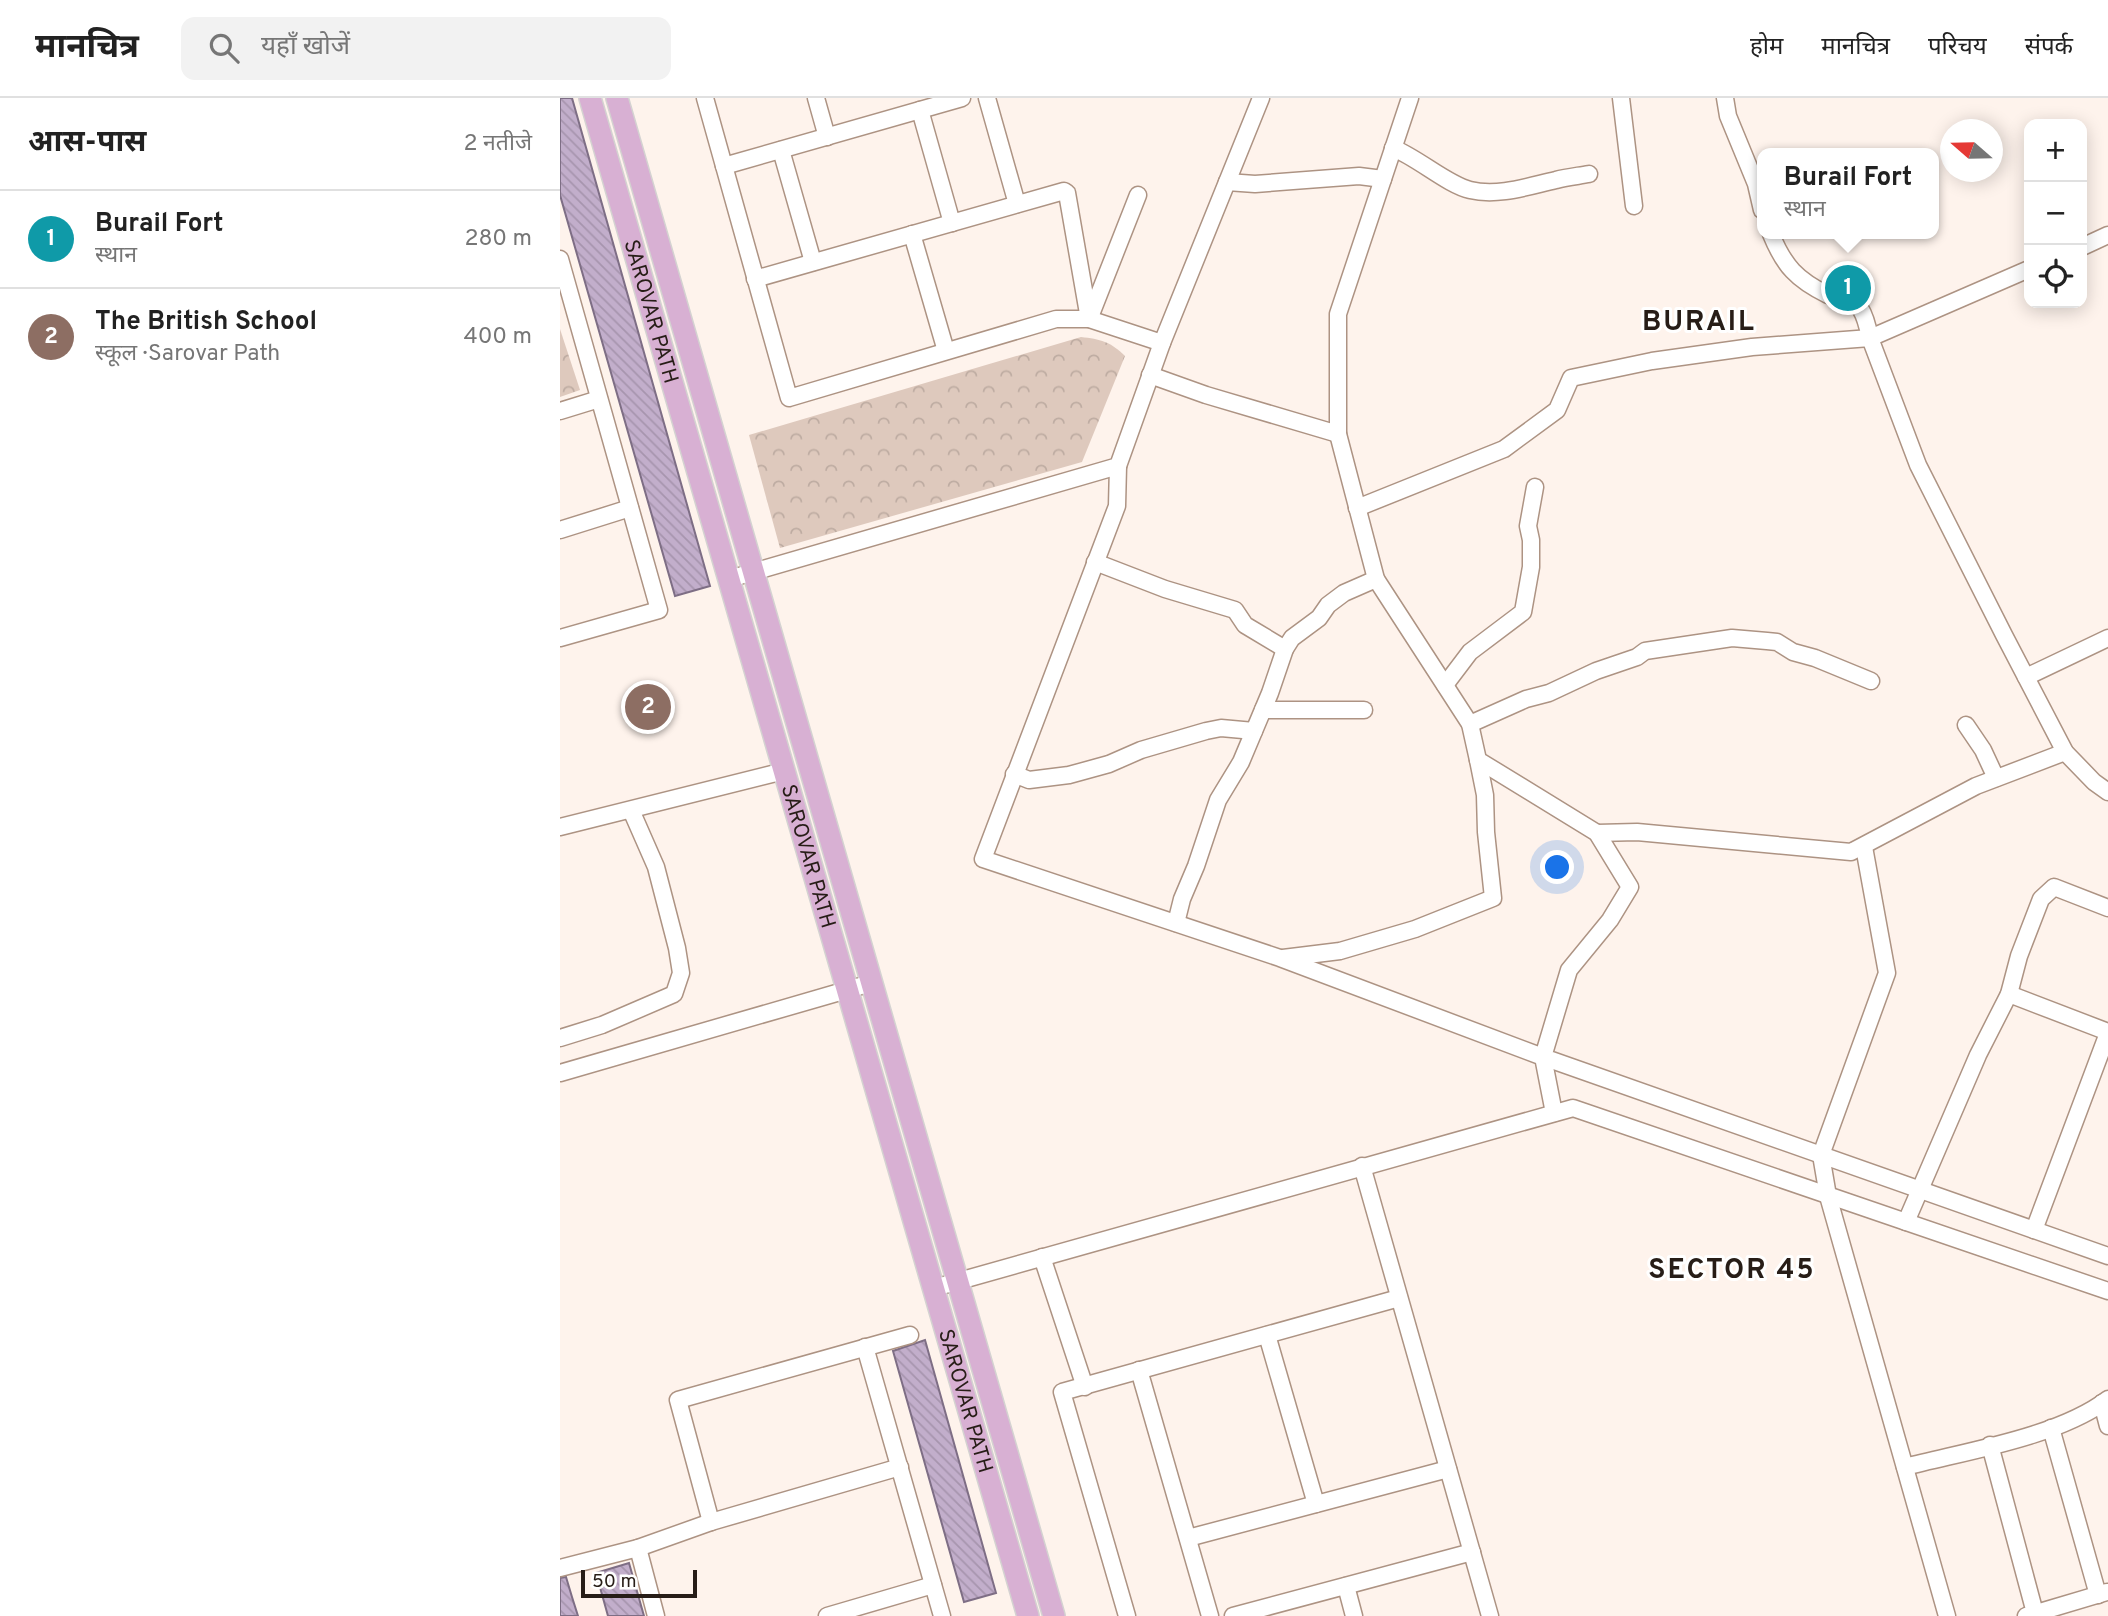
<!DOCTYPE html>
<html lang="hi">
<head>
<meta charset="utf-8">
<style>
  body { margin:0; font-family:Overpass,"Noto Sans Devanagari",sans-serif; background:#f2f2f2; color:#222 }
  .controls { position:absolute; right:21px; top:21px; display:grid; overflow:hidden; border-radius:14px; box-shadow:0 4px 18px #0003 }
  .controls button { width:63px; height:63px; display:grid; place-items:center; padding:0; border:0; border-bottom:2px solid #e0e0e0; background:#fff; color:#222; font:35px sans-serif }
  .compass { position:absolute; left:1380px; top:21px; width:63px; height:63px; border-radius:50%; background:#fff; box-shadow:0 4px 18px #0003; rotate:290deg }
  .scale { position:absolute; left:21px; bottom:18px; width:116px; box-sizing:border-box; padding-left:7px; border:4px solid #271d17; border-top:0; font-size:19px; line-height:24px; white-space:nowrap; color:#271d17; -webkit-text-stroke:5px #fff; paint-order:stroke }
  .you { position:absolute; left:998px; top:770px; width:24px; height:24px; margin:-18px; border:5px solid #fff; border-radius:50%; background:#1a73e8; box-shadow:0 0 0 10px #1a73e833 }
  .badge { display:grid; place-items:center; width:46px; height:46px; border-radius:50%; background:#217520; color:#fff; font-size:23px; font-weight:700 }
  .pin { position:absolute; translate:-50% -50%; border:4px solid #fff; box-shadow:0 2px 7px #0006 }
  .popup { position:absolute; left:1197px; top:50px; width:182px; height:91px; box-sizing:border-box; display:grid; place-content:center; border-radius:14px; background:#fff; filter:drop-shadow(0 2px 5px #0005); font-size:23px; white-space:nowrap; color:#767676 }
  .popup b { font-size:26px; color:#222 }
  .popup::after { content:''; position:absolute; left:50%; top:100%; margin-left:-14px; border:14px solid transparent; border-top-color:#fff }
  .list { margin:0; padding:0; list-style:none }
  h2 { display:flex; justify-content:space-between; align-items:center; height:91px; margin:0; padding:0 28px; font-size:30px }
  h2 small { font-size:23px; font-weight:400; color:#767676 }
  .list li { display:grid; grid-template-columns:46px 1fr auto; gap:21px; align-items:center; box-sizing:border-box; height:98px; padding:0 28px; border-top:2px solid #e0e0e0 }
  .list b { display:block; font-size:26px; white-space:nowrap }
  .list p { margin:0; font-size:23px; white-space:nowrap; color:#767676 }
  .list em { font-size:23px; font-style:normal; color:#767676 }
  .icon { flex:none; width:38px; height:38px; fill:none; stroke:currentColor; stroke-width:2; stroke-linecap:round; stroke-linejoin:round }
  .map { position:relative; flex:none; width:1548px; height:1518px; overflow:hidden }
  header { display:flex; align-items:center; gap:42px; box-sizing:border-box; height:98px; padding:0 35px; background:#fff; border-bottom:2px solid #e0e0e0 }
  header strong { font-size:33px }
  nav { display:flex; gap:38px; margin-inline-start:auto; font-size:24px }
  .search { width:490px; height:63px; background:#f2f2f2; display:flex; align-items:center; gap:18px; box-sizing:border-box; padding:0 24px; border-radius:14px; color:#767676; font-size:26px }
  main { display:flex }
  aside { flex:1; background:#fff }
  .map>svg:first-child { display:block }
  .park { fill:url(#park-crowns) }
  .building { fill:url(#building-back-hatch); stroke:#7e6e85; stroke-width:2 }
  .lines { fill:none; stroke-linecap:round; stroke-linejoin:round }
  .minor-casing { stroke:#ad9383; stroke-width:19 }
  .major-casing { stroke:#d4d2d1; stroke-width:24 }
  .minor { stroke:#fff; stroke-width:16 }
  .major { stroke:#d8b0d3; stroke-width:21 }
  .labels { text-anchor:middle; stroke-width:6; stroke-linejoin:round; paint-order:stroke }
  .street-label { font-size:21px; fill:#271d17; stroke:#fff }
  .district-label { font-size:28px; font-weight:bold; letter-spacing:2px; fill:#271d17; stroke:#fff }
</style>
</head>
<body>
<header>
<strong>मानचित्र</strong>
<div class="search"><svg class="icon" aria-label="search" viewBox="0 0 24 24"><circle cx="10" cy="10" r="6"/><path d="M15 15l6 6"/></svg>यहाँ खोजें</div>
<nav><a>होम</a><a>मानचित्र</a><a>परिचय</a><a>संपर्क</a></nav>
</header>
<main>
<aside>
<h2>आस-पास<small>2 नतीजे</small></h2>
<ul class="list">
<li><span class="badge" style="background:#0f9aa8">1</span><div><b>Burail Fort</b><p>स्थान</p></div><em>280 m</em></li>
<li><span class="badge" style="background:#8d6e63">2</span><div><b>The British School</b><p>स्कूल · Sarovar Path</p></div><em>400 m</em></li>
</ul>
</aside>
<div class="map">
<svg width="1548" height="1518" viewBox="0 0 1548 1518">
  <defs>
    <pattern id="park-crowns" width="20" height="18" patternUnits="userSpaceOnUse" patternTransform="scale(1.75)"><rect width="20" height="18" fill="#dec9bd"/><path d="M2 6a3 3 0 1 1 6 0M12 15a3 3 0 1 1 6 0" fill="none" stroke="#beaca2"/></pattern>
    <pattern id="building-back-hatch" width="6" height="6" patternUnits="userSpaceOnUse" patternTransform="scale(1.75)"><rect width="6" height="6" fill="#c2aecb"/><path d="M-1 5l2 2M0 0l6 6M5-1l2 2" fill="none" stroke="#a795ae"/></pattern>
  </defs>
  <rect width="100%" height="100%" fill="#fef3ec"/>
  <g class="park">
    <path d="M 0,231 L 20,292 L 0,299 Z"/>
    <path d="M 521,239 C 540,241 551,244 565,258 L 522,364 L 220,450 L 189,337 Z"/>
  </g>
  <g class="building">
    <path d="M 0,0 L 12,0 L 150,488 L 115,498 L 0,97 Z"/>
    <path d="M 365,1242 L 436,1495 L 404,1504 L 333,1253 Z"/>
    <path d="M 69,1465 L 84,1518 L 48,1518 L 36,1475 Z"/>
    <path d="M 6,1479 L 12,1499 L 18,1518 L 0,1518 L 0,1480 Z"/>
  </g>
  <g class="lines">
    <defs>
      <g id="minor">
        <path d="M 145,0 L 229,300 L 496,221 L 529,221 L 602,245"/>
        <path d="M 256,0 L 267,39"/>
        <path d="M 427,0 L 457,106"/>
        <path d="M 850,0 L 778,216 L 778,336 L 816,481 L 910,626 L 918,662 L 1037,735 L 1070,789 L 1050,822 L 1009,872 L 983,959 L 1548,1158"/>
        <path d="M 1061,0 L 1074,108"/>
        <path d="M 1165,0 L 1168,18 L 1196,86 L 1202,112"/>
        <path d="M 360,12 L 392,125"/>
        <path d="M 833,50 C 858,60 888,87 910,92 C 938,99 969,88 996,82 C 1007,79 1018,78 1029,76"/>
        <path d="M 221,52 L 253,164"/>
        <path d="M 164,68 L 402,0"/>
        <path d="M 667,84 L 695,86 L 799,78 L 823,81"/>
        <path d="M 352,136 L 386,253"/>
        <path d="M 1211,136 C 1224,168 1237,182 1268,197 L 1276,194 C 1301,203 1305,215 1310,240 L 1358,367 L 1444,537 L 1505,654 L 1534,684 L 1548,694"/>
        <path d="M 1522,149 L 1548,137"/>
        <path d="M 0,161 L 99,512 L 0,540"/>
        <path d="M 195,181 L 504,93 L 507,95 L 529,221"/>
        <path d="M 530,219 L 578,97"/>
        <path d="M 590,277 L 646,297 L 778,336"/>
        <path d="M 0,313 L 39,301"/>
        <path d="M 558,368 L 557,408 L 423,761 L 720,860 L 983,959 L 994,1015"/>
        <path d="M 797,410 L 944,351 L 997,312 L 1011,280 L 1092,263 L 1192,249 L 1310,240 L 1469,171"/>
        <path d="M 0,432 L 70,410"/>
        <path d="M 535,464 L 605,491 L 675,512 L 685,527 L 725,551"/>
        <path d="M 169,481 L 558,368 L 602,245 L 701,0"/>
        <path d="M 1466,579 L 1548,540"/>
        <path d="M 885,587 L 910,554 L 963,514 L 971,469 L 971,442 L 968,428 L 975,389"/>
        <path d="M 703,612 L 804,612"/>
        <path d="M 910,626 L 966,601 L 989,595 L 1036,573 L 1077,559 L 1085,553 L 1172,540 L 1207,543 L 1217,544 L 1233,554 L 1255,560 L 1311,583"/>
        <path d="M 1406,627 L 1423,652 L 1436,680"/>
        <path d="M 454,676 L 469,682 L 509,677 L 549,666 L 581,652 L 646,633 L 661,630 L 694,633"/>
        <path d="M 0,729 L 224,673"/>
        <path d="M 1037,735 L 1077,734 L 1291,754 L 1416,688 L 1505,654"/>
        <path d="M 1304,749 L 1327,875 L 1261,1057 L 1268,1098 L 1387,1518"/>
        <path d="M 616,825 L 622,801 L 636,768 L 658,702 L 681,664 L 710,595 L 725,551 L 732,540 L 759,520 L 768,507 L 784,495 L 816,481"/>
        <path d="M 723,860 L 780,853 L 855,831 L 933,800 L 926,734 L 925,697 L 918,662"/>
        <path d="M 1449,896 L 1548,934"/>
        <path d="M 0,940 L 42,927 L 114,896 L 121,875 L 117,850 L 96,769 L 71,712"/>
        <path d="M 0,975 L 311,885"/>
        <path d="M 802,1068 L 930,1518"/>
        <path d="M 1346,1124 L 1418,957 L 1449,896 L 1459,858 L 1481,801 L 1494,789 L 1548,810"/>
        <path d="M 1474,1132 L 1548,935"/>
        <path d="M 482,1159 L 525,1289"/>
        <path d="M 374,1190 L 1013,1010 L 1548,1193"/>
        <path d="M 707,1237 L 756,1406"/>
        <path d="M 305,1249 L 382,1518"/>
        <path d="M 579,1272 L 650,1518"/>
        <path d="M 1542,1305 L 1548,1328"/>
        <path d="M 1491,1330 L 1538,1497"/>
        <path d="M 1430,1347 L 1475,1515"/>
        <path d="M 1345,1369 C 1406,1353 1498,1339 1548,1301"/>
        <path d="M 151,1424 L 118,1302 L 350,1237"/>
        <path d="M 628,1440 L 888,1371"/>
        <path d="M 78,1450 L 96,1518"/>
        <path d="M 0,1470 L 78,1450 L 151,1424 L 340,1369"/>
        <path d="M 786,1488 L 794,1518"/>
        <path d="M 267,1518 L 373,1487"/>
        <path d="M 567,1518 L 502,1294 L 839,1200"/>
        <path d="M 673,1518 L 912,1454"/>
        <path d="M 1466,1518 L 1547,1494"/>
      </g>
      <g id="major">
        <path id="s1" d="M 30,0 L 468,1518"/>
        <path d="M 57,0 L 494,1518"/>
      </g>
    </defs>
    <use href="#minor" class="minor-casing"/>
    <use href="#major" class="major-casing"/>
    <use href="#minor" class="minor"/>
    <use href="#major" class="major"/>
  </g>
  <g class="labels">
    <g class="street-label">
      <text dy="7" stroke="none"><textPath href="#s1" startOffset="222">SAROVAR PATH</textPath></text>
      <text dy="7" stroke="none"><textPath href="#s1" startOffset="789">SAROVAR PATH</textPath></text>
      <text dy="7" stroke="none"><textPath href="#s1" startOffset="1356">SAROVAR PATH</textPath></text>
    </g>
    <g class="district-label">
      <text x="1139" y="232">BURAIL</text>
      <text x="1172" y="1180">SECTOR 45</text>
    </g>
  </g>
</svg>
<div class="controls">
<button>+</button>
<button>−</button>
<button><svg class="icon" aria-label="locate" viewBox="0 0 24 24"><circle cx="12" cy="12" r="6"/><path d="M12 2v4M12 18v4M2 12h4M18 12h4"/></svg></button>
</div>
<svg class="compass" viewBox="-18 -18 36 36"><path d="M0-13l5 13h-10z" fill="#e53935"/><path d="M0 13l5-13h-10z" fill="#767676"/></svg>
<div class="scale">50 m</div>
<div class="you"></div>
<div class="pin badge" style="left:1288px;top:190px;background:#0f9aa8">1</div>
<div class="popup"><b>Burail Fort</b>स्थान</div>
<div class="pin badge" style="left:88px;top:609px;background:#8d6e63">2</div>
</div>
</main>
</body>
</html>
